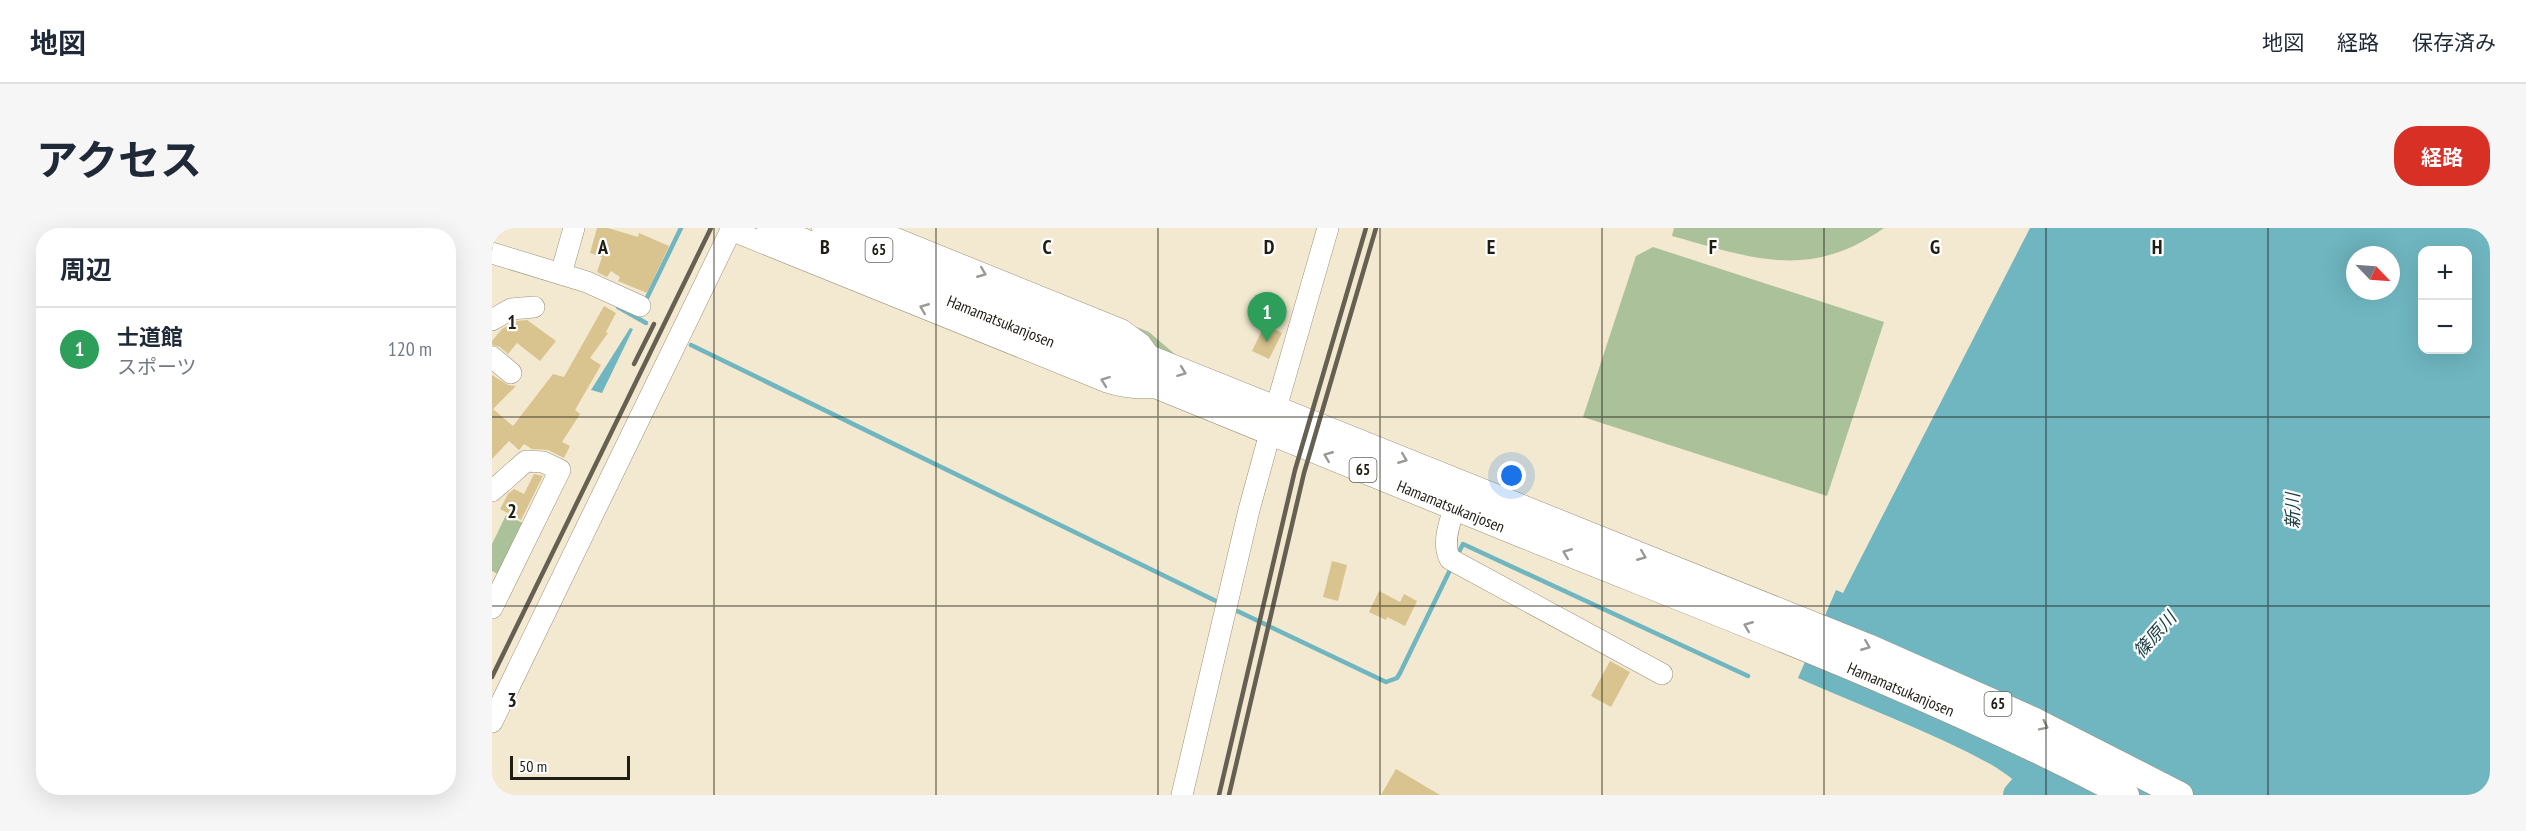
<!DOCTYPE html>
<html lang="ja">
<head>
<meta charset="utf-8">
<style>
  body { margin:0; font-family:"PT Sans Narrow","Noto Sans JP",sans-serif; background:#f6f6f7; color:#1f2937 }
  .controls { position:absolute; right:18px; top:18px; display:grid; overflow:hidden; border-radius:12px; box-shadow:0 6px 24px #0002 }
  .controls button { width:54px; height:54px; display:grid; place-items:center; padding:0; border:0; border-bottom:2px solid #e0e1e3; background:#fff; color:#1f2937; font:30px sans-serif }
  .compass { position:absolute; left:1854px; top:18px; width:54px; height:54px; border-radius:50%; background:#fff; box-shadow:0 6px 24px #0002; rotate:115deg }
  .scale { position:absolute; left:18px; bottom:15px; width:120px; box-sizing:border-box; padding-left:6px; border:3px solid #201d14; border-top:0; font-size:16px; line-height:21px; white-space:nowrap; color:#201d14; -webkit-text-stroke:4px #fff; paint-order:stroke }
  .you { position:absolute; left:1020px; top:248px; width:21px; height:21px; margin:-15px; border:4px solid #fff; border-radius:50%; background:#1a73e8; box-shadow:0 0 0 9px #1a73e833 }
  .badge { display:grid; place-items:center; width:39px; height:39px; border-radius:50%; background:#d93025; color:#fff; font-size:20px; font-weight:700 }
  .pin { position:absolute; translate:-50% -50px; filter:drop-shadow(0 2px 3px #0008) }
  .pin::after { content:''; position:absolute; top:32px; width:21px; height:18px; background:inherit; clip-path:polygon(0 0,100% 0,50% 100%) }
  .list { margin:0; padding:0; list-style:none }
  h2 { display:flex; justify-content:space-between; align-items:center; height:78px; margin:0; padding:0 24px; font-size:26px }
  h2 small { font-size:20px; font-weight:400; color:#747a83 }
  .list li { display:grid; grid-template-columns:39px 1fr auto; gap:18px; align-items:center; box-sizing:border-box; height:84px; padding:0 24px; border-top:2px solid #e0e1e3 }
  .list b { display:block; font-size:22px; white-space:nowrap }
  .list p { margin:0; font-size:20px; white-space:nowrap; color:#747a83 }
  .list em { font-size:20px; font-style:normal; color:#747a83 }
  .map { position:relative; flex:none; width:1998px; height:567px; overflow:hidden; border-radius:24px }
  header { display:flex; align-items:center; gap:36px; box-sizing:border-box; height:84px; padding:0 30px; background:#fff; border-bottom:2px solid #e0e1e3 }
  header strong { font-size:28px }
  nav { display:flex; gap:33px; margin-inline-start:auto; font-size:21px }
  .intro { display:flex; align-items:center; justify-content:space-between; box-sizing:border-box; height:144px; padding:0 36px }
  h1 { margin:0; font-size:42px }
  .button { padding:15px 27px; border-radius:24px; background:#d93025; color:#fff; font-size:21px; font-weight:700 }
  main { display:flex; gap:36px; padding:0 36px }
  aside { flex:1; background:#fff; border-radius:24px; box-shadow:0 6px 24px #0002 }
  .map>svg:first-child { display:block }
  .green { fill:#abc19a }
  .water { fill:#6fb6c0; fill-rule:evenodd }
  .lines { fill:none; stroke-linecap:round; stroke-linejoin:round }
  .stream { stroke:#6fb6c0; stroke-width:4.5 }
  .river { stroke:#6fb6c0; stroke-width:28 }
  .building { fill:#d9c38f }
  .minor-casing { stroke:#9b927b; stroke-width:22 }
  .major-casing { stroke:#9b927b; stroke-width:27 }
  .minor { stroke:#fff; stroke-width:21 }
  .major { stroke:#fff; stroke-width:26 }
  .rail { stroke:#656052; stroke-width:4.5 }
  .oneway { stroke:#9b9995 }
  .grid { fill:none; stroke:#201d14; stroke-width:1.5; stroke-opacity:0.55 }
  .labels { text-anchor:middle; stroke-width:4.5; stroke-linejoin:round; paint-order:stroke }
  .shield { fill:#fff; stroke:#63615a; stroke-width:1.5 }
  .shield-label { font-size:15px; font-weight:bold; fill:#201d14 }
  .street-label { font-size:16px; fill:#201d14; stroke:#fff }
  .water-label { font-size:18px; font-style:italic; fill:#1e4145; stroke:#fff }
  .grid-label { font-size:20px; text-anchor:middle; font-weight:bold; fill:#201d14; stroke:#fff; stroke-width:4.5; stroke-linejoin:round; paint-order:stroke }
</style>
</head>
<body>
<header>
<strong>地図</strong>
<nav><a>地図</a><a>経路</a><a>保存済み</a></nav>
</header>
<div class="intro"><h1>アクセス</h1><a class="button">経路</a></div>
<main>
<aside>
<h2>周辺<small></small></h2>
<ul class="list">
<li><span class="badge" style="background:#2e9e5b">1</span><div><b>士道館</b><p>スポーツ</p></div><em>120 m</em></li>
</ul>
</aside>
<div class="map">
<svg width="1998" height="567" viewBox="0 0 1998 567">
  <rect width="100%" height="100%" fill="#f3e9d0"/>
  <g class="green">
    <path d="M 1182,0 L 1392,0 C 1317,53 1260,30 1180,8 Z"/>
    <path d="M 1161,19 L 1392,94 L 1335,268 L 1091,189 L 1144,28 Z"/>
    <path d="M 637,96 L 657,104 L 685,128 L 684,130 L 662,121 Z"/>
    <path d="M 14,287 L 33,296 L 8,347 L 0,343 L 0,316 Z"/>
  </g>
  <g class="water">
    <path d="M 1538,0 L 1998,0 L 1998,567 L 1541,567 C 1527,557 1514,545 1500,537 C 1438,503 1371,479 1306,450 L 1344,362 L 1351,365 ZM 1930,22 L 1976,22 L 1976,122 L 1930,122 ZM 1863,27 L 1899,27 L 1899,63 L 1863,63 Z"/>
    <path d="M 138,100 L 141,101 L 110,165 L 99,162 Z"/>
  </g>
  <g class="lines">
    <g class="stream">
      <path d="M 152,76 L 189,0"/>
      <path d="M 126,79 L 154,95"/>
      <path d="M 199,117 L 728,375"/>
      <path d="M 968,322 L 971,316 L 1256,448"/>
      <path d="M 741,381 L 894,454 L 905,450 L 908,445 L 958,342"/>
    </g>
    <path class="river" d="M 1525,567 L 1557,530"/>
  </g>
  <g class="building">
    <path d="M 105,0 L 116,0 L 146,9 L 147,5 L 177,18 L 155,65 L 126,53 L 128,49 L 119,43 L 115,49 L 105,44 L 110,29 L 98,25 Z"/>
    <path d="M 112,78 L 124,85 L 114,104 L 116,105 L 98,130 L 109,137 L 83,182 L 88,186 L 70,214 L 78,218 L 72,230 L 56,222 L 40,221 L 32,216 L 27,222 L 17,213 L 0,231 L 0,147 L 16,157 L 24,158 L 1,181 L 21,198 L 61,146 L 72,149 Z"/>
    <path d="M 35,92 L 64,113 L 48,133 L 25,115 L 16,126 L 8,119 L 0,117 L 0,113 L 10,101 L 23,93 Z"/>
    <path d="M 773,96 L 790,105 L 777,131 L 760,123 Z"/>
    <path d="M 42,246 L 51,248 L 29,292 L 8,281 L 16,266 L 22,261 L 32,266 Z"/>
    <path d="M 840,333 L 855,337 L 846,373 L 831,369 Z"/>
    <path d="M 887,363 L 908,374 L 912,366 L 925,373 L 913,398 L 895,389 L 894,392 L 877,384 Z"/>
    <path d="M 1118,433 L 1138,444 L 1119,479 L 1099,468 Z"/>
    <path d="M 904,541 L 948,567 L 889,567 Z"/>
  </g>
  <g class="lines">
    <defs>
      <g id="minor">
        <path d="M 378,0 L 630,102 L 649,116 L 661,133"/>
        <path d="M 239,2 L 615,154 C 633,160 648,161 667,159"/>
        <path d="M 0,25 L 95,54 L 148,78"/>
        <path d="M 69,46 L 82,0"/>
        <path d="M 0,92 L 19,81 L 42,79"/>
        <path d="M 0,129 L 19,145"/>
        <path d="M 784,180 L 836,0"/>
        <path d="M 0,263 L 34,233 L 51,234 L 68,242 L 0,380"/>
        <path d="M 963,279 C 957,295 950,316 958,331 L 1170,446"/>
        <path d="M 0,494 L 240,0"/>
        <path d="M 690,567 L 757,282 L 778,205"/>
      </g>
      <g id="major">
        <path d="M 278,0 C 527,100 775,203 1024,304 C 1229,387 1438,464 1634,567"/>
        <path d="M 333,0 L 1376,419 L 1543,493 L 1688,567"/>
      </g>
    </defs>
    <use href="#minor" class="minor-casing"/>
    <use href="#major" class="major-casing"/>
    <use href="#minor" class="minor"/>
    <use href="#major" class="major"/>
    <g class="rail">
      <path d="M 142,136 L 162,96"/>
      <path d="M 0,449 L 219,0"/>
      <path d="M 727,567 L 803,242 L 874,0"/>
      <path d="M 737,567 L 812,245 L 884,0"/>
    </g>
  </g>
  <defs><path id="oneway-chevron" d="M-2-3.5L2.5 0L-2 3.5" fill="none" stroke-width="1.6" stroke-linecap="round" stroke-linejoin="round" transform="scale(1.5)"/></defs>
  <g class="oneway">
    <use href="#oneway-chevron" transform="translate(490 45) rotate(22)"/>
    <use href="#oneway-chevron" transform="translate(432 80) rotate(-158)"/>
    <use href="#oneway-chevron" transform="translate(690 144) rotate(21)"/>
    <use href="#oneway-chevron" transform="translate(613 153) rotate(-160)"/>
    <use href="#oneway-chevron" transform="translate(836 228) rotate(-158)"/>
    <use href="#oneway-chevron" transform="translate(911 231) rotate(22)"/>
    <use href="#oneway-chevron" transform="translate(1075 325) rotate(-158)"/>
    <use href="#oneway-chevron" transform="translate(1150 328) rotate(22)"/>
    <use href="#oneway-chevron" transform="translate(1256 398) rotate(-158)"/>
    <use href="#oneway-chevron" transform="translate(1374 418) rotate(22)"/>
    <use href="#oneway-chevron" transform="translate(1552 498) rotate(26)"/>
  </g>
  <path class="grid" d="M 222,0 L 222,567M 444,0 L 444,567M 666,0 L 666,567M 888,0 L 888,567M 1110,0 L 1110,567M 1332,0 L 1332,567M 1554,0 L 1554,567M 1776,0 L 1776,567M 0,189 L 1998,189M 0,378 L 1998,378"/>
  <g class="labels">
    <g class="shield">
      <rect x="373.5" y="10" width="27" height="24" rx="4.5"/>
      <rect x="857.5" y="230" width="27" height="24" rx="4.5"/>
      <rect x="1492.5" y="464" width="27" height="24" rx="4.5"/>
    </g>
    <g class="shield-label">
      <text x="387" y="27">65</text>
      <text x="871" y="247">65</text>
      <text x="1506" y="481">65</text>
    </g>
    <g class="street-label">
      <text transform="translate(509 93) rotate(22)" y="6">Hamamatsukanjosen</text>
      <text transform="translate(959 278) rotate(22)" y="6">Hamamatsukanjosen</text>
      <text transform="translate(1409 461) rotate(23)" y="6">Hamamatsukanjosen</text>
    </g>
    <g class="water-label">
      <text transform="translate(1801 283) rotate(-90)" y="6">新川</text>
      <text transform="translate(1663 407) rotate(-49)" y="6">篠原川</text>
    </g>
  </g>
  <g class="grid-label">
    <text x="111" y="26">A</text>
    <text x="333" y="26">B</text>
    <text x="555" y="26">C</text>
    <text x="777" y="26">D</text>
    <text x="999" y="26">E</text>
    <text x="1221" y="26">F</text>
    <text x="1443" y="26">G</text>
    <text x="1665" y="26">H</text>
    <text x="20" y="101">1</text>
    <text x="20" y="290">2</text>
    <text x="20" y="479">3</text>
  </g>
</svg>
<div class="controls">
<button>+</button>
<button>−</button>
</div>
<svg class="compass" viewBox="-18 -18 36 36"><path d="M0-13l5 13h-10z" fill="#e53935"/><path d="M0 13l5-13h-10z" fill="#747a83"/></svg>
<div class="scale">50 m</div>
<div class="you"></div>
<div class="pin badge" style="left:775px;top:114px;background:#2e9e5b">1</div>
</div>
</main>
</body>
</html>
